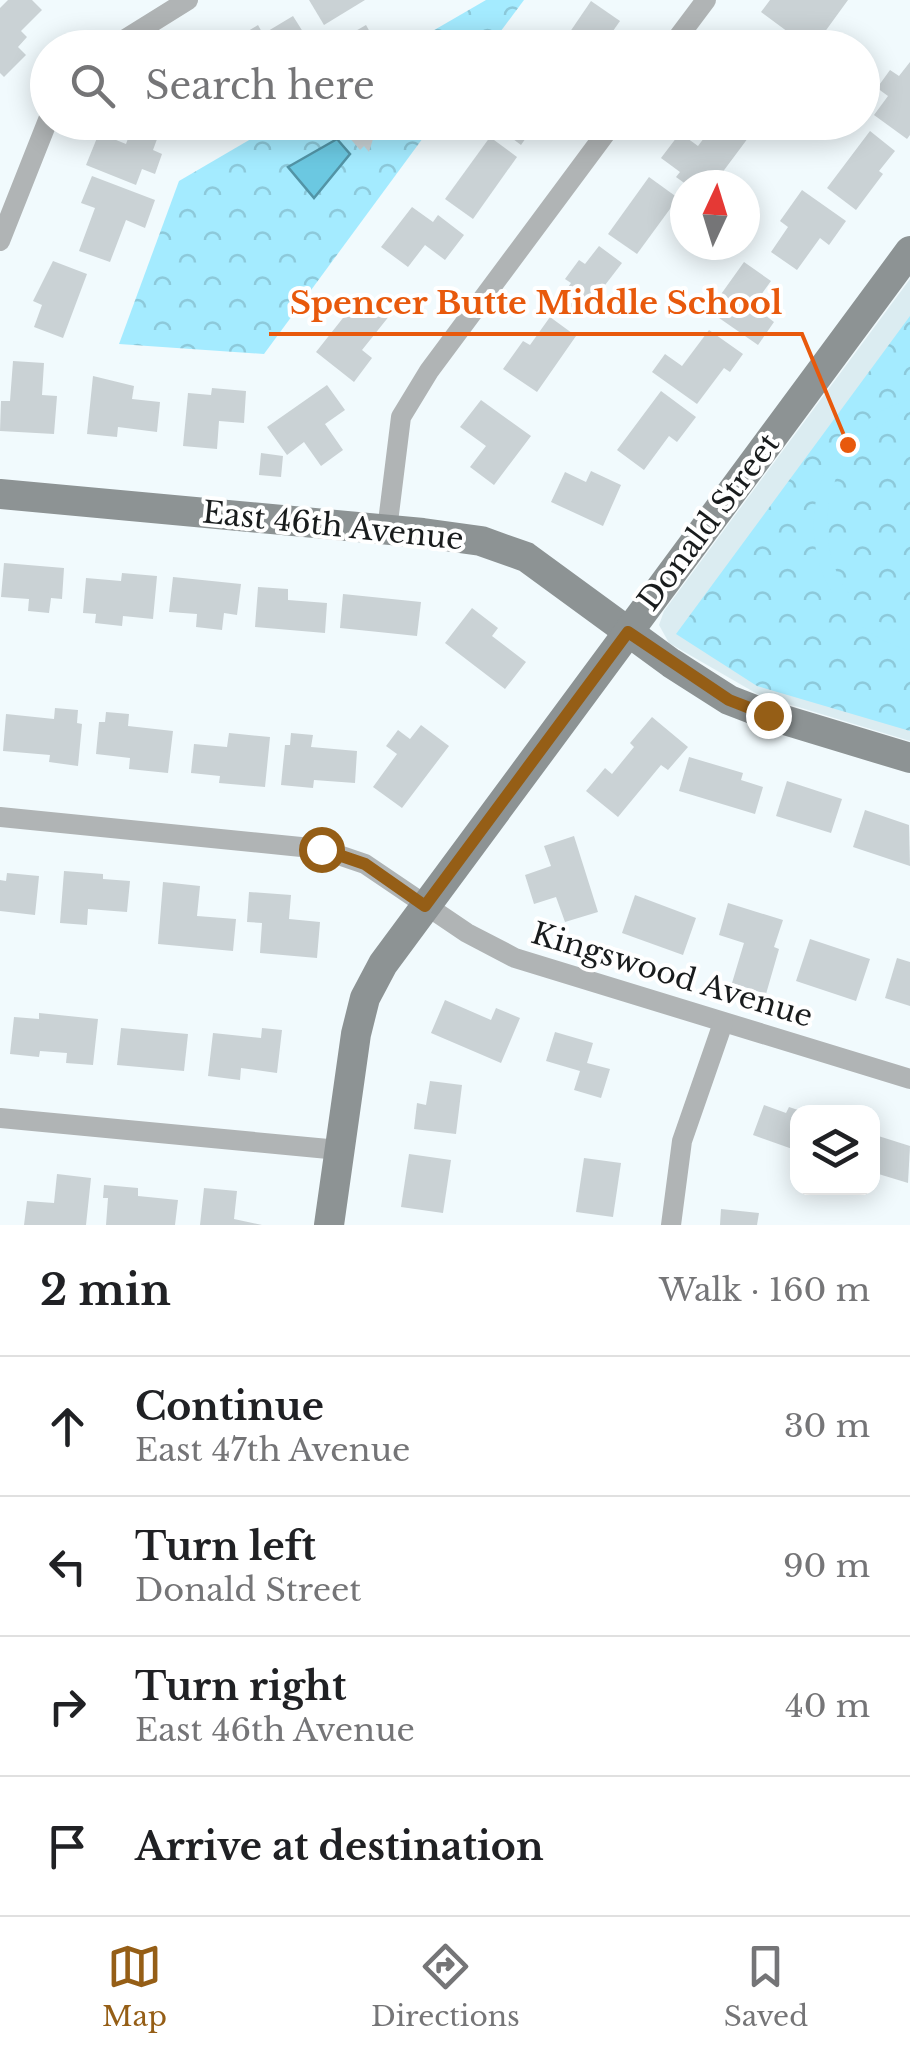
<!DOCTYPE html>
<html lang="en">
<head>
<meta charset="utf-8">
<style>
  body { margin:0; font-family:"Libre Baskerville",serif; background:#f2f2f2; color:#202124 }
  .controls { position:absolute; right:30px; bottom:30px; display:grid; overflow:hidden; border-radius:20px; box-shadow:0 5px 25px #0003 }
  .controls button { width:90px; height:90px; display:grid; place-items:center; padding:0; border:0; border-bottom:2px solid #e0e0e0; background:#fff; color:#202124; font:50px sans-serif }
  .compass { position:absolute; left:670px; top:170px; width:90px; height:90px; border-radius:50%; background:#fff; box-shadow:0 5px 25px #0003; rotate:4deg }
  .stop { position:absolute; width:30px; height:30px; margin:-22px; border:8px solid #955e16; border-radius:50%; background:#fff }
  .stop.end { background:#955e16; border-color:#fff; box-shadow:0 2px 10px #0008 }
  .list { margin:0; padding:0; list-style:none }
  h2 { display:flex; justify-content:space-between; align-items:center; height:130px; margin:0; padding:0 40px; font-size:42px }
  h2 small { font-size:32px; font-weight:400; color:#757577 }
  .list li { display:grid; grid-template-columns:65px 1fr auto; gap:30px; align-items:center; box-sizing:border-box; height:140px; padding:0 40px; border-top:2px solid #e0e0e0 }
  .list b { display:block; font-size:38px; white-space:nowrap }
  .list p { margin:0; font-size:32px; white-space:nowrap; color:#757577 }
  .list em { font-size:32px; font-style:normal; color:#757577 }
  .icon { flex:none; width:55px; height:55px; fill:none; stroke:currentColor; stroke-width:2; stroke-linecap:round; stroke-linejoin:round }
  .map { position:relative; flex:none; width:910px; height:1225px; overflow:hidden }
  .search { position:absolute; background:#fff; box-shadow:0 5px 25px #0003; left:30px; right:30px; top:30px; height:110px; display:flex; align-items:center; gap:25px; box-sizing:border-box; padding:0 35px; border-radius:55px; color:#757577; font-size:38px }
  .sheet { height:690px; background:#fff }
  nav { display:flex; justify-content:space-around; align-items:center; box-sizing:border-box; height:140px; border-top:2px solid #e0e0e0; background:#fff; font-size:28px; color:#757577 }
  nav a { display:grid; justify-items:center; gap:5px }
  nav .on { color:#955e16 }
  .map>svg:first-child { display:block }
  .built { fill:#dbecf1 }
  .park { fill:url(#park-crowns) }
  .garden { fill:#a4ebff }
  .water { fill:#6bc8e1; stroke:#5294a6; stroke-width:2.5 }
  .building { fill:#cad2d5 }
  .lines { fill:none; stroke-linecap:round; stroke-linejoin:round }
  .street { stroke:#b0b4b5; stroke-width:20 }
  .secondary { stroke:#8d9394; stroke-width:30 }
  .route { stroke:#955e16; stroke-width:12 }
  .labels { text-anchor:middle; stroke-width:8; stroke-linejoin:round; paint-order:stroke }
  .street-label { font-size:30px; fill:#191c1d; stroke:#fff }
  .leader { fill:none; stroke:#e8590c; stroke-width:4 }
  .callout-dot { fill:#e8590c; stroke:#fff; stroke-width:4 }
  .callout-label { font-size:32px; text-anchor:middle; font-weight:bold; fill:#e8590c; stroke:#fff; stroke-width:8; stroke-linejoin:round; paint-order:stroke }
</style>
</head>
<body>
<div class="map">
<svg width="910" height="1225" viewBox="0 0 910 1225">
  <defs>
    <pattern id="park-crowns" width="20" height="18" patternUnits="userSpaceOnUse" patternTransform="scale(2.5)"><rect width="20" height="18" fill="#a4ebff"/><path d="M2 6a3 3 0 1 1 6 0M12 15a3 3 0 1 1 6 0" fill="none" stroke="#8dc9da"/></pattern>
  </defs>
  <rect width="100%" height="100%" fill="#f1fafd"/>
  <path class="built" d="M 910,279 L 910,741 L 759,695 L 669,643 L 659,625 L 664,611 Z"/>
  <g class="park">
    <path d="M 486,0 L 524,0 L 489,47 L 405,47 Z"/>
    <path d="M 278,123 L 434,123 L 264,354 L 119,344 L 179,181 Z"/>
    <path d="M 910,316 L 910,731 L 757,686 L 676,634 Z"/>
  </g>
  <path class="garden" d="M 910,399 L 910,412 C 800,444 799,605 910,635 L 910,651 C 782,613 781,439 910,399 Z"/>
  <path class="water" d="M 337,139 L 350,154 L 314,198 L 288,167 Z"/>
  <g class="building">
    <path d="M 8,0 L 32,0 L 42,10 L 21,31 L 27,37 L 18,47 L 26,55 L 4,77 L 0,73 L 0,8 Z"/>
    <path d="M 309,0 L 365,0 L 324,25 Z"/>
    <path d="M 770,0 L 848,0 L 824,33 L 819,30 L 807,46 L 761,12 Z"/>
    <path d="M 591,1 L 620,21 L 601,48 L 559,48 Z"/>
    <path d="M 293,16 L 310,43 L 303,48 L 230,48 L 228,43 L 258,25 L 263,34 Z"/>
    <path d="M 366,25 L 379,48 L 335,48 L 333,44 Z"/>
    <path d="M 755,35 L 771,48 L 746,48 Z"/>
    <path d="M 910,62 L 910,135 L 907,139 L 874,115 L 888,96 L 877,88 L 890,70 L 899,76 Z"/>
    <path d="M 134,122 L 160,131 L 153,150 L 162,154 L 155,174 L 142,169 L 136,185 L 86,165 L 99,133 L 126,144 Z"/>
    <path d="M 163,122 L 202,122 L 175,140 Z"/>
    <path d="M 336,122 L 359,122 L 373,139 L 369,152 L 364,146 L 360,150 Z"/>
    <path d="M 490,122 L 537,122 L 521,145 Z"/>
    <path d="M 716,122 L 736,122 L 751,134 L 713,185 L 687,185 L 676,177 L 680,172 L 661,158 L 680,133 L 698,146 Z"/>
    <path d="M 870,131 L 895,151 L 879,171 L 883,174 L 856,210 L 827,188 Z"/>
    <path d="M 490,137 L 517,157 L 473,219 L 445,199 Z"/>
    <path d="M 92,176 L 155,200 L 145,228 L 126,220 L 110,262 L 79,251 L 95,208 L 81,203 Z"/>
    <path d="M 649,177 L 678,198 L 637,254 L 608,234 Z"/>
    <path d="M 802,190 L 846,221 L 829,245 L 820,238 L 797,270 L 771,252 L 788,227 L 780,221 Z"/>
    <path d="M 412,207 L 433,222 L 438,215 L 464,235 L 445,260 L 425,245 L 408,267 L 381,247 Z"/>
    <path d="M 599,246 L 622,263 L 582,315 L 560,298 L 571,283 L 565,279 L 579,260 L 585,264 Z"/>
    <path d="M 53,261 L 87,274 L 63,338 L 34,327 L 42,305 L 33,301 Z"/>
    <path d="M 744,262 L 771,281 L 753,306 L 774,322 L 758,345 L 709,311 Z"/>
    <path d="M 362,294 L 390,315 L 362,350 L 372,358 L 354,382 L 316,352 Z"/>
    <path d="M 550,317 L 576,336 L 537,392 L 503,369 L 523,341 L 530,345 Z"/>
    <path d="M 709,330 L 743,354 L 730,372 L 724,368 L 697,404 L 652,372 L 665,354 L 682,366 Z"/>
    <path d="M 13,361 L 44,363 L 42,395 L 57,396 L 54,434 L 0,431 L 1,401 L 10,401 Z"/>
    <path d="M 93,376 L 134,386 L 132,399 L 160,402 L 157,432 L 118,427 L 117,437 L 87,434 Z"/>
    <path d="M 327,385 L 345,410 L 325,424 L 343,450 L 321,466 L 304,442 L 287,455 L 267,427 Z"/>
    <path d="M 212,388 L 246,391 L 244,423 L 219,421 L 217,449 L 183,446 L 188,393 L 211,395 Z"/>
    <path d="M 661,391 L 696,417 L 677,442 L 669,436 L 644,470 L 617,450 Z"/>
    <path d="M 481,400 L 531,436 L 494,485 L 470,467 L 486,446 L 460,427 Z"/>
    <path d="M 261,453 L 283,456 L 281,477 L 259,475 Z"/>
    <path d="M 591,471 L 621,485 L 603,526 L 551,502 L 565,472 L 586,482 Z"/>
    <path d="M 4,563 L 64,568 L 62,599 L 51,598 L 49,613 L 28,611 L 29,599 L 1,597 Z"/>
    <path d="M 122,573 L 157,576 L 153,619 L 123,616 L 122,626 L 95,623 L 96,614 L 83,613 L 86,578 L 121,581 Z"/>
    <path d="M 173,577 L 241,584 L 237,615 L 224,613 L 222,630 L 196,627 L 197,614 L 169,612 Z"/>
    <path d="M 258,587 L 288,589 L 288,600 L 327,603 L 325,633 L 255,627 Z"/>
    <path d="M 343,594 L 421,602 L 417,636 L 340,628 Z"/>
    <path d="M 472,608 L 498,628 L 492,636 L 526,662 L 505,689 L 445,643 Z"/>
    <path d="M 55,708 L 78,710 L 77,723 L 82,724 L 78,766 L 49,762 L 50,755 L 3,751 L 6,714 L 54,719 Z"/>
    <path d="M 106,712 L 129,714 L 128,726 L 173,731 L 168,773 L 129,769 L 130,758 L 96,754 L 99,722 L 105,722 Z"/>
    <path d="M 652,717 L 688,747 L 668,770 L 661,765 L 618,817 L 586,791 L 605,768 L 612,774 L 634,747 L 630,743 Z"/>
    <path d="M 421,725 L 449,746 L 402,808 L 373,787 L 397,754 L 386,746 L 398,730 L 410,739 Z"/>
    <path d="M 229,733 L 270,737 L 265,787 L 219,783 L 220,776 L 191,773 L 194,744 L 227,747 Z"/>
    <path d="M 291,733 L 313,735 L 311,747 L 357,751 L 355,783 L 314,780 L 313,788 L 281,785 L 285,745 L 290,745 Z"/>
    <path d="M 689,757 L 743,773 L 741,780 L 763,787 L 755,814 L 679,791 Z"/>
    <path d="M 787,781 L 842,799 L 831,833 L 776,816 Z"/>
    <path d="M 865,810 L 909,825 L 910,866 L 853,847 Z"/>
    <path d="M 574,836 L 598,912 L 565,922 L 556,897 L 534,904 L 525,875 L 551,866 L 544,846 Z"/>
    <path d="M 64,871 L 103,874 L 103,879 L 130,881 L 127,912 L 88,909 L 87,925 L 60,923 Z"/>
    <path d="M 7,873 L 39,876 L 35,915 L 0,911 L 0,880 L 6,881 Z"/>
    <path d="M 163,882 L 200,886 L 197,916 L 236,919 L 233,951 L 158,944 Z"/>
    <path d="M 249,892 L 291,895 L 289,919 L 320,922 L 317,958 L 260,953 L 262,923 L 247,922 Z"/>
    <path d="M 635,895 L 696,918 L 683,955 L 622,933 Z"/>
    <path d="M 728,903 L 783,920 L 774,947 L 779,949 L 766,994 L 732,983 L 744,943 L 719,935 Z"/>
    <path d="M 810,939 L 870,959 L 856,1001 L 796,981 Z"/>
    <path d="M 897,958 L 910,962 L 910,1006 L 885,998 Z"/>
    <path d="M 445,1000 L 491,1020 L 496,1008 L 520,1018 L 501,1063 L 431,1033 Z"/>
    <path d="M 39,1013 L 98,1019 L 93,1065 L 66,1063 L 67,1053 L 40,1051 L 39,1057 L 10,1054 L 14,1017 L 39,1019 Z"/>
    <path d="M 121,1028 L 188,1034 L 184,1071 L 117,1065 Z"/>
    <path d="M 262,1028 L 282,1030 L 277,1073 L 241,1068 L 240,1080 L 208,1076 L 213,1033 L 261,1038 Z"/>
    <path d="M 555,1032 L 593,1043 L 587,1063 L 610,1069 L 601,1098 L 574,1090 L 580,1071 L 546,1061 Z"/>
    <path d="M 430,1081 L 462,1085 L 456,1134 L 414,1129 L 417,1103 L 426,1105 Z"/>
    <path d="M 764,1105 L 786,1113 L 789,1107 L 798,1110 L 798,1151 L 753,1135 Z"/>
    <path d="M 872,1134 L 910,1146 L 908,1183 L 872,1172 Z"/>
    <path d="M 409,1154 L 451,1160 L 443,1213 L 401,1207 Z"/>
    <path d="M 584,1158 L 621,1163 L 613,1217 L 576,1212 Z"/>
    <path d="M 57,1174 L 91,1178 L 86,1225 L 24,1225 L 27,1201 L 54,1203 Z"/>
    <path d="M 104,1185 L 138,1188 L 138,1196 L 178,1200 L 175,1225 L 106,1225 L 108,1198 L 103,1198 Z"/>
    <path d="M 204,1188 L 237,1191 L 234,1219 L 262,1225 L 200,1225 Z"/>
    <path d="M 721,1209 L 759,1213 L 757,1225 L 720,1225 Z"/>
  </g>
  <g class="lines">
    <g class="street">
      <path d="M 111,48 L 188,0"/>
      <path d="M 670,48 L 706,0"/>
      <path d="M 0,241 L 48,120"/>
      <path d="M 387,530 L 401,417 L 429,371 L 614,122"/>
      <path d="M 0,817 L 321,849 L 365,864 L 467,933 L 515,958 L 910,1079"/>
      <path d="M 0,1118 L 339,1150"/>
      <path d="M 671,1225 L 682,1141 L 723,1023"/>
    </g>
    <g class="secondary">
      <path d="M 0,494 L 423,533 L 481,541 L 526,557 L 671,663 L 729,700 L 768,715 L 910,758"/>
      <path d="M 329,1225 L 356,1034 L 365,998 L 383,964 L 910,251"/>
    </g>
  </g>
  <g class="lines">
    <path class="route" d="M 321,849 L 365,864 L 425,906 L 628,632 L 729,700 L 768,715"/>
  </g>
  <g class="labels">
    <g class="street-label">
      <text transform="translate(709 522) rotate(-53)" y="10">Donald Street</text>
      <text transform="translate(333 526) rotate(6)" y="10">East 46th Avenue</text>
      <text transform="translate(672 975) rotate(17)" y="10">Kingswood Avenue</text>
    </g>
  </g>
  <path class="leader" d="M848 445L802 334H269"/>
  <circle class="callout-dot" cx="848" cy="445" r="10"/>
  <g class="callout-label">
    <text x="536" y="314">Spencer Butte Middle School</text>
  </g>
</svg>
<div class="controls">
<button><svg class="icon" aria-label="layers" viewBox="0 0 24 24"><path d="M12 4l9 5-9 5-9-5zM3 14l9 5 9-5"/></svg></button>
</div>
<svg class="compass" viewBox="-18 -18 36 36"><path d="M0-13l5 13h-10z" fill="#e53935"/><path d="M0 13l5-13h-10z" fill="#757577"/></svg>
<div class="stop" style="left:321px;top:849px"></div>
<div class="stop end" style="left:768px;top:715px"></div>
<div class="search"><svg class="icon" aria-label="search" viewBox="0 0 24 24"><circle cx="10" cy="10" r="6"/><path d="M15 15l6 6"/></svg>Search here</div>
</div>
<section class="sheet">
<h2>2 min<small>Walk · 160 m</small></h2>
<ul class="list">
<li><svg class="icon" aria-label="ahead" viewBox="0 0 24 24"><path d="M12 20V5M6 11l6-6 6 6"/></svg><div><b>Continue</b><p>East 47th Avenue</p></div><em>30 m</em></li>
<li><svg class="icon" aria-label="left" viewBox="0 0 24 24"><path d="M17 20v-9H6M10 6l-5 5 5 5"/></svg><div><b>Turn left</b><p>Donald Street</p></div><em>90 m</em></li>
<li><svg class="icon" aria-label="right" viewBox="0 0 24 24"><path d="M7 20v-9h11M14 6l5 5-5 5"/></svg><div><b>Turn right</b><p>East 46th Avenue</p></div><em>40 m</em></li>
<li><svg class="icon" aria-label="arrive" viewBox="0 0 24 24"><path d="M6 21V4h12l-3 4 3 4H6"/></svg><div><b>Arrive at destination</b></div></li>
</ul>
</section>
<nav>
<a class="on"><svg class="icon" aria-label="map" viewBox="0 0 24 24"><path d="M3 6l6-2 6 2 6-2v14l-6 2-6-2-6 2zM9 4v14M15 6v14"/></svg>Map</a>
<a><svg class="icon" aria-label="directions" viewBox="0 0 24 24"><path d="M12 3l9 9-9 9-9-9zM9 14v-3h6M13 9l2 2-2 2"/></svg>Directions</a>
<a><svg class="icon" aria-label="saved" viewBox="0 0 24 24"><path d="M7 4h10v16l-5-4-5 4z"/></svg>Saved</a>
</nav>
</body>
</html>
